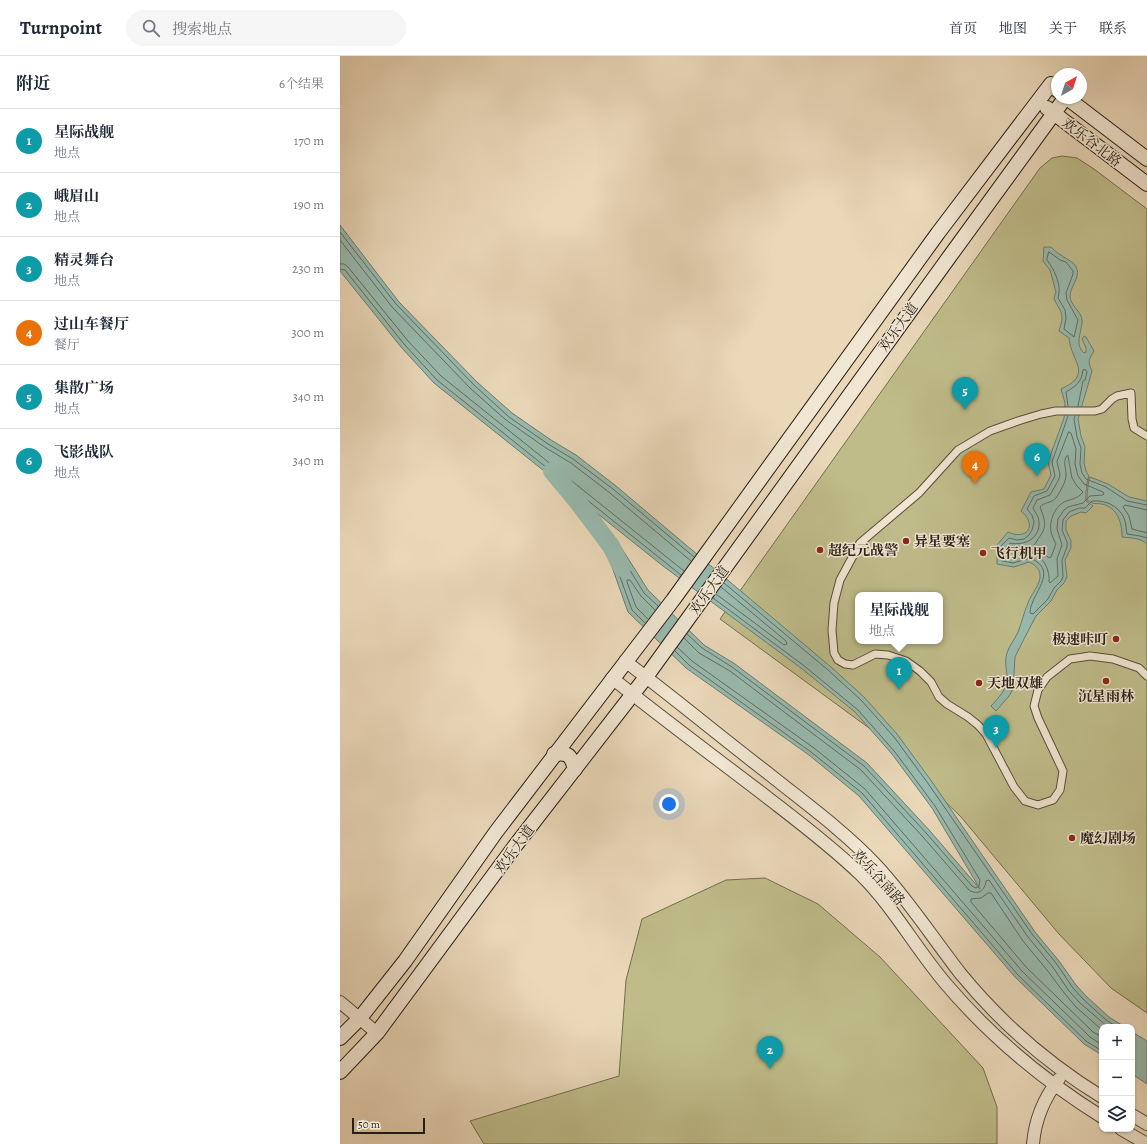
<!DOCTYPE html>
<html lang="zh">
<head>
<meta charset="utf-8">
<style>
  body { margin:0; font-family:Alegreya,"Noto Serif SC",serif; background:#f6f6f7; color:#1f2937 }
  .controls { position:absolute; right:12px; bottom:12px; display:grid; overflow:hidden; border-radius:8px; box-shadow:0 1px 3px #0004 }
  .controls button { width:36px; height:36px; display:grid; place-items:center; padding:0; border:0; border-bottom:1px solid #e0e1e3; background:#fff; color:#1f2937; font:20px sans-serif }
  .compass { position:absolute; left:711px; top:12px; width:36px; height:36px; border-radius:50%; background:#fff; box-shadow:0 1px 3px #0004; rotate:39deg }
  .scale { position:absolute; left:12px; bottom:10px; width:73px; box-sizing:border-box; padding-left:4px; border:2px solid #271e15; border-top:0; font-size:11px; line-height:14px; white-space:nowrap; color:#271e15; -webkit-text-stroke:3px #f1e6d2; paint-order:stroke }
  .you { position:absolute; left:329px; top:748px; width:14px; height:14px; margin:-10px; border:3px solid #fff; border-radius:50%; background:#1a73e8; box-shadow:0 0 0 6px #1a73e833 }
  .badge { display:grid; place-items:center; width:26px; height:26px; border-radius:50%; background:#2563eb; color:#fff; font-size:13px; font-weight:700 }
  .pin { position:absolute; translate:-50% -33px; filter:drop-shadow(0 1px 2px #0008) }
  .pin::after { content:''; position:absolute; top:21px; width:14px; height:12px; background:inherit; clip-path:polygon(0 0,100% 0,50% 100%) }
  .popup { position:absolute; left:515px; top:536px; width:88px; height:52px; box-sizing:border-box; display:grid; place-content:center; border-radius:8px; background:#fff; filter:drop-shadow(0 1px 3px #0005); font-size:13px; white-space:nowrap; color:#747a83 }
  .popup b { font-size:15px; color:#1f2937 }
  .popup::after { content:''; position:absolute; left:50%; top:100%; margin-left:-8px; border:8px solid transparent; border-top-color:#fff }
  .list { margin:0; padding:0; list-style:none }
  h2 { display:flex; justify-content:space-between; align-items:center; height:52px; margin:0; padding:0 16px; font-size:17px }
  h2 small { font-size:13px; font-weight:400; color:#747a83 }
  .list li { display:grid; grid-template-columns:26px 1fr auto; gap:12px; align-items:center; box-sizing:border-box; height:64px; padding:0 16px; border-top:1px solid #e0e1e3 }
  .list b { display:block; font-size:15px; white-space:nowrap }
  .list p { margin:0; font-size:13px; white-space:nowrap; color:#747a83 }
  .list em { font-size:13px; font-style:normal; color:#747a83 }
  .icon { flex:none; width:22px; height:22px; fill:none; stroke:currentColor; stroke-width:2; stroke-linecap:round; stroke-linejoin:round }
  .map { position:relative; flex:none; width:807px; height:1088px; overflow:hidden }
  header { display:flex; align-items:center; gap:24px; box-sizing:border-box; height:56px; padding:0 20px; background:#fff; border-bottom:1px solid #e0e1e3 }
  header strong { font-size:19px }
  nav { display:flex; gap:22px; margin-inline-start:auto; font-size:14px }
  .search { width:280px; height:36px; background:#f6f6f7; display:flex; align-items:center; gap:10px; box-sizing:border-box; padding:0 14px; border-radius:22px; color:#747a83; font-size:15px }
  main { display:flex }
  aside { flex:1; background:#fff }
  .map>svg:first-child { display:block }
  .green { fill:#bfbc8a; stroke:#736d50; fill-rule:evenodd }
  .water { fill:#98baae; stroke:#6b7c71 }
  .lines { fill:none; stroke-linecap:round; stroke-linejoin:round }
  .shore { stroke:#606c62; stroke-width:1 }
  .river { stroke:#98baae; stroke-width:18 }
  .pedestrian-casing { stroke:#584c3e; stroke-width:9 }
  .tertiary-casing { stroke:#584c3e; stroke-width:14 }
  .secondary-casing { stroke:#271e15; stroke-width:16 }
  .pedestrian { stroke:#f1e6d2; stroke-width:7 }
  .tertiary { stroke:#f1e6d2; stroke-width:12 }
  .secondary { stroke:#f1e6d2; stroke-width:14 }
  .poi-dot { fill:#8f2418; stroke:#f1e6d2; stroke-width:1.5 }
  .labels { text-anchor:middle; stroke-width:3; stroke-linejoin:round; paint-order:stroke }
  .street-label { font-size:14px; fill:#271e15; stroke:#f1e6d2 }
  .poi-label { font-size:14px; font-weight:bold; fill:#271e15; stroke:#f1e6d2; text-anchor:start }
</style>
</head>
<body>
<header>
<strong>Turnpoint</strong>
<div class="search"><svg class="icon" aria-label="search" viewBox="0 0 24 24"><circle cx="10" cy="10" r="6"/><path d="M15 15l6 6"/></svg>搜索地点</div>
<nav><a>首页</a><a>地图</a><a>关于</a><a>联系</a></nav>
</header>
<main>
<aside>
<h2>附近<small>6个结果</small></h2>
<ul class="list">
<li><span class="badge" style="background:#0f9aa8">1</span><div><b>星际战舰</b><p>地点</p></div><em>170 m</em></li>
<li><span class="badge" style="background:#0f9aa8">2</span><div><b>峨眉山</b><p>地点</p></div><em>190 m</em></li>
<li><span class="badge" style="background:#0f9aa8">3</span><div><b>精灵舞台</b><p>地点</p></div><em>230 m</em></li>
<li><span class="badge" style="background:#e8710a">4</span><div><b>过山车餐厅</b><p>餐厅</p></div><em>300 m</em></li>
<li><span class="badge" style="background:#0f9aa8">5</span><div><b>集散广场</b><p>地点</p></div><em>340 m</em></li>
<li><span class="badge" style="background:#0f9aa8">6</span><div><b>飞影战队</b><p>地点</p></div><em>340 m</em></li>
</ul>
</aside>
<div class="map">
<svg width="807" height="1088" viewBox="0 0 807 1088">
  <rect width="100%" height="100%" fill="#ead8b9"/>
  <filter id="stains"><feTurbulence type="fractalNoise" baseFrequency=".005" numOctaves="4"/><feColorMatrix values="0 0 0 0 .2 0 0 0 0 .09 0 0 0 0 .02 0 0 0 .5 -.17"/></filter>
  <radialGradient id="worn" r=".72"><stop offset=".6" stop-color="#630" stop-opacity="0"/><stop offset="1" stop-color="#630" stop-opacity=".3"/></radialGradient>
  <g class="green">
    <path d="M 722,100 L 737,102 L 754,113 L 807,153 L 807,957 L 771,932 L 719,878 L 621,761 L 529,672 L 380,563 L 700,112 L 712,102 ZM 518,539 L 600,539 L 600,585 L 518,585 Z"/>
    <path d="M 425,822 L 478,848 L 540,901 L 643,1012 L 657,1051 L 657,1088 L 144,1088 L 130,1065 L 279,1020 L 286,924 L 302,863 L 386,824 Z"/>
  </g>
  <g class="water">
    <path d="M 0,169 L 59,246 L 137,326 L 172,357 L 211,384 L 236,399 L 276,430 L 491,611 L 524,641 L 557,678 L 590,723 L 695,876 L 719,905 L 736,929 L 746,940 L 769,961 L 785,971 L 762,971 L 762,999 L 744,988 L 675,921 L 519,740 L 469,699 L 346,612 L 288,556 L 266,494 L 277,485 L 308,534 L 364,589 L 395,608 L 527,707 L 590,775 L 640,833 L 592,752 L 552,698 L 515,656 L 461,612 L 323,510 L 94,327 L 61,291 L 0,215 Z"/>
    <path d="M 704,191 L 711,191 C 714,194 717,197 721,199 C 727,204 734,205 737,213 C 740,222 730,231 730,240 C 730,250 742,255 742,265 C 742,276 734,288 744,297 L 746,296 L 746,292 L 742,283 L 744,280 L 746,281 L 754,295 C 749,303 747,306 752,315 L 738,363 L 741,380 L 745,391 L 744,407 L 746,415 L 749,420 C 747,425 745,440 746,445 L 753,450 L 746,457 L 741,456 L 731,460 L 726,465 L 726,474 L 731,485 L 731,492 L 725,504 L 727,521 L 724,527 L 717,534 L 711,545 L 696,560 L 685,581 L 675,601 L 673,633 L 669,640 L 656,655 L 651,650 C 658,642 667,634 667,622 C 667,613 664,606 667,597 C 669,590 675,583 678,576 C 682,566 684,556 688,547 C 691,538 701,528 700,519 C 700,513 694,508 689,506 L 674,511 L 657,508 L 657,489 L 668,476 C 687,485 698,469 681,455 L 691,436 L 704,433 L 711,419 L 708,406 L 724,362 L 725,347 L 721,333 C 754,318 731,306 729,282 L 719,275 C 721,268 724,261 720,254 C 718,250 715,246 714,242 L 716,236 L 710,214 L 703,205 Z"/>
    <path d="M 750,421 L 768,428 L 789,441 L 807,445 L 807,488 C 801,482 791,482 782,481 C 782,467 778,452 762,448 C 755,447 754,449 747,444 C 747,439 748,425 750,421 Z"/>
    <path d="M 792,976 L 807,985 L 807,1028 L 792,1018 Z"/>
  </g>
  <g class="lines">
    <g class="shore">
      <path d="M 0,176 L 56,248 L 134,329 L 169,361 L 208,388 L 233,403 L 273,433 L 354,501"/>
      <path d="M 0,184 L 52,251 L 131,333 L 166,364 L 206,392 L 231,407 L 270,437 L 351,505"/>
      <path d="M 709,196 L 720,204 L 726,206 L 733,215 L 733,218 L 726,237 L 727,244 L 738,264 L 734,281 L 724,273 L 726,262 L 725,254 L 718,242 C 722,229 715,215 707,204 Z"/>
      <path d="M 0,208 L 4,208 L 8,211 L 68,285 L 101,320 L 344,515"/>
      <path d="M 0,213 L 5,214 L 64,288 L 97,324 L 341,519"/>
      <path d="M 728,350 L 726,336 C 737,329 741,327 743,314 L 745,313 L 747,316 L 745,324 L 743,325 L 738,350"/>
      <path d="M 728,360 L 712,406 L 715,420 L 707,435 L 694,440 L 687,453 L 692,459 L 694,466 L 692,474 L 689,479 L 684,483 L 677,484 L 669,482 L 661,490 L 662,505 L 673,507 L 690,502 C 721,515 690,538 690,557 L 693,558 L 708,543 L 714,532 L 721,525 L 723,521 L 722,504 L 727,491 L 727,486 L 722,474 L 723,464 L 729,456 L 739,452 L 745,452 L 752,445 C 765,444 778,449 784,462 C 786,467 786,473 787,478 L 800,480 L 807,482"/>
      <path d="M 735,360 L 734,363 L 737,381 L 741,392 L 740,408 L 742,417 L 746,423 L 766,431 L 787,445 L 807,449"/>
      <path d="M 729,376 L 731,377 L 736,393 L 735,408 L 738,420 L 744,428 L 763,436 L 764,438 L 763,439 L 750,440 L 743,447 L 728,451 L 724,454 L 718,463 L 717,473 L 722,489 L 717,503 L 718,520 L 710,527 L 709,525 C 710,513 701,494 686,497 C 680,498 675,502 668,502 L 666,500 L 666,492 L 670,487 C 684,490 700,483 699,466 C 699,461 695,456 693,452 L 697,444 L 710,439 L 719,423 L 720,418 L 717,406 Z"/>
      <path d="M 728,400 L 732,422 L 737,430 L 743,436 C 738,443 731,443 724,446 C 714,452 709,465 711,476 C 712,480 714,484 716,488 L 711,501 L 709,502 L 702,496 L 693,491 C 704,473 709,473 700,451 C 704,446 712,447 716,442 C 720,436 726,426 726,419 C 726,411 723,409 726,401 Z"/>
      <path d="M 807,454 L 785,449 L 783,451 L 789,460 L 792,473 L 807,477"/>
      <path d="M 384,527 L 488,614 L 521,644 L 554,681 L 587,726 L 692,878 L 716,907 L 733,932 L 743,943 L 766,964 L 777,971"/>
      <path d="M 376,538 L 444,589 L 447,588 L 446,585 L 381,531"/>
      <path d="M 308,563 L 296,551 L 287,526 L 287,524 L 290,524 L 301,540 L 315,554"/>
      <path d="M 305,567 L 292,554 L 271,496 L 274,493 L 277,493 L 304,537 L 318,550"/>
      <path d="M 347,578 L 362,592 L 392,611 L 524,710 L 587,778 L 632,830 L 636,832 L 639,830 L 640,824 L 595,750 L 555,696 L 518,654 L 463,609 L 373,542"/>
      <path d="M 344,582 L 359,597 L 390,615 L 521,714 L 583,781 L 629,834 C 638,840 645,834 646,825 L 649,824 L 688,881 L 712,910 L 729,935 L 740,947 L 768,971"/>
      <path d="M 337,591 L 352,605 L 474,692 L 525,733 L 682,915 L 750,981 L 762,989"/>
      <path d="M 335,595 L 349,609 L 471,696 L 522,737 L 678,919 L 746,985 L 762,995"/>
      <path d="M 762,974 L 736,951 L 725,938 L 707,914 L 683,885 L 651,837 L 648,837 L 641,842 L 631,843 L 631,846 L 686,911 L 753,976 L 762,981"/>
    </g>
    <path class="river" d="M 212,415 L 237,445 L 271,490 L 282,512"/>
    <defs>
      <path id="pedestrian" d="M 807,380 L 794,372 L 792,363 L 791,337 L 777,340 L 772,343 L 762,353 L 755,355 L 716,355 L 701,358 L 681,364 L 650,375 L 618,394 L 579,437 L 520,487 L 500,524 L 494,547 L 492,574 L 494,597 L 498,604 L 505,608 L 513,609 L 535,598 L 548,599 L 566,605 L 580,615 L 591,626 L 599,641 L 607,648 L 628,661 L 638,669 L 646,678 L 674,731 L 685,745 L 698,749 L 713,744 L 720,734 L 723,715 L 698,662 L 694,650 L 698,634 L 707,621 L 730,603 L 750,600 L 773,603 L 799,612 L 807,620"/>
      <g id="tertiary">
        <path d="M 285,605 C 334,642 381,681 429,718 C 465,747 504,775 536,809 C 567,842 592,881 620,917 C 660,966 708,1008 762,1041"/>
        <path d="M 272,622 C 323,663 376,702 428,742 C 459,766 491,790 520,818 C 553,850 576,893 606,928 C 651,981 703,1024 762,1061"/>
        <path d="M 0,946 L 37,977"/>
        <path d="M 792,1059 L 807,1068"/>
        <path d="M 781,1073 L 807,1088"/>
        <path d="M 693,1088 C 695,1064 704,1042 719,1023"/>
      </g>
      <g id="secondary">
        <path d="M 727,42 L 807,103"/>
        <path d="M 707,52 L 807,128"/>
        <path d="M 214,698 C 228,696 231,699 235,713"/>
        <path d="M 0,982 L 20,962 L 65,905 L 156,776 L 333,544 L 598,177 L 711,28 L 717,34"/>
        <path d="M 0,1016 L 37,977 L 175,790 L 306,621 L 610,200 L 725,42"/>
      </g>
    </defs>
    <use href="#pedestrian" class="pedestrian-casing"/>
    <use href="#tertiary" class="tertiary-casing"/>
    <use href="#secondary" class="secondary-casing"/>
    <use href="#pedestrian" class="pedestrian"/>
    <use href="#tertiary" class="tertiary"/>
    <use href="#secondary" class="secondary"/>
  </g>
  <g class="poi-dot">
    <circle cx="566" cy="485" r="4"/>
    <circle cx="480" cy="494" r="4"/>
    <circle cx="643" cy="497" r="4"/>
    <circle cx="776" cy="583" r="4"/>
    <circle cx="766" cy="625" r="4"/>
    <circle cx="639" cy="627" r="4"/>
    <circle cx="732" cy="782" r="4"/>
  </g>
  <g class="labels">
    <g class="street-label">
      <text transform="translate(752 86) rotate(37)" y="5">欢乐谷北路</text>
      <text transform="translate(558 271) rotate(-54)" y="5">欢乐大道</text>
      <text transform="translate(369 534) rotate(-54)" y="5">欢乐大道</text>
      <text transform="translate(174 793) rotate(-53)" y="5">欢乐大道</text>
      <text transform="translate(539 821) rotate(48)" y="5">欢乐谷南路</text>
    </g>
    <g class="poi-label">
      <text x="574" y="490">异星要塞</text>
      <text x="488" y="499">超纪元战警</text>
      <text x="651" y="502">飞行机甲</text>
      <text x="768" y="588" text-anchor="end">极速咔叮</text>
      <text x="647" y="632">天地双雄</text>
      <text x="766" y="645" text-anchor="middle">沉星雨林</text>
      <text x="740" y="787">魔幻剧场</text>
    </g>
  </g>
  <rect width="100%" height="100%" filter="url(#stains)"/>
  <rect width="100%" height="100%" fill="url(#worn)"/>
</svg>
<div class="controls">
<button>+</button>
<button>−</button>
<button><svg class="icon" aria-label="layers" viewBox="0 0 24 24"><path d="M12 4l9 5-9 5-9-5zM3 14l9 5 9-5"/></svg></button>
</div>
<svg class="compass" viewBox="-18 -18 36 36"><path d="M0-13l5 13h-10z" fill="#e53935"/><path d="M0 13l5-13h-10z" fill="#747a83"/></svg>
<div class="scale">50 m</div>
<div class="you"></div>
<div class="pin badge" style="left:559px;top:634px;background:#0f9aa8">1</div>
<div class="popup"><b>星际战舰</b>地点</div>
<div class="pin badge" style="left:430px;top:1013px;background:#0f9aa8">2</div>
<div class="pin badge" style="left:656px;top:692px;background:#0f9aa8">3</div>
<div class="pin badge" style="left:635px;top:428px;background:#e8710a">4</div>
<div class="pin badge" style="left:625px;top:354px;background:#0f9aa8">5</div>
<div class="pin badge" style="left:697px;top:420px;background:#0f9aa8">6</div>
</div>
</main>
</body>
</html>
